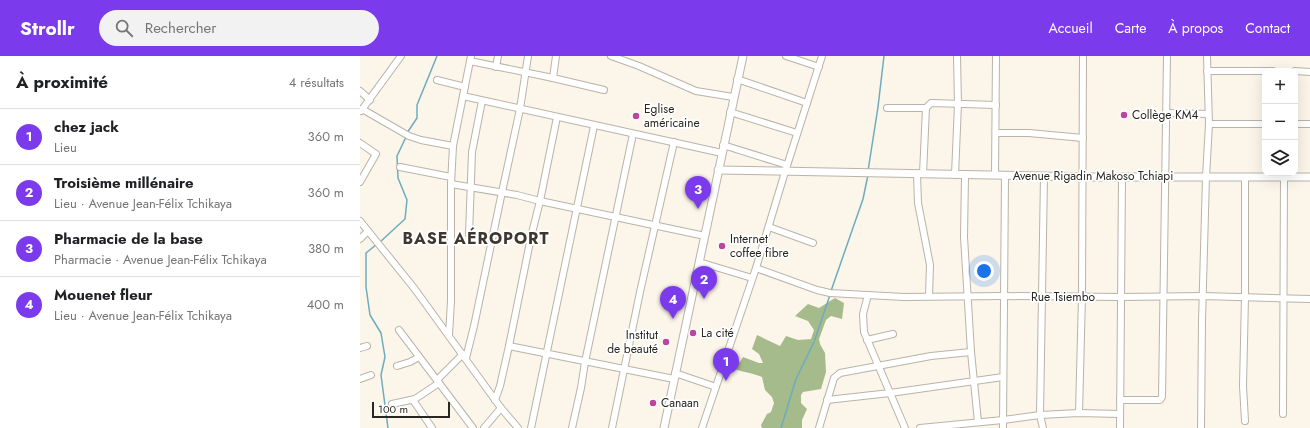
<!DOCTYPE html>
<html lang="fr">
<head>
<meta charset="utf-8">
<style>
  body { margin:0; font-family:Jost,sans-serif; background:#f2f2f2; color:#202124 }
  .controls { position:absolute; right:12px; top:12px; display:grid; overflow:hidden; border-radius:8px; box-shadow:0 4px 16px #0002 }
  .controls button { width:36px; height:36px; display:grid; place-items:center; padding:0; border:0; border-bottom:1px solid #e0e0e0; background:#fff; color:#202124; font:20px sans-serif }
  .scale { position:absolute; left:12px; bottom:10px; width:78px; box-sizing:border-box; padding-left:4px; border:2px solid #282621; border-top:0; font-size:11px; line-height:14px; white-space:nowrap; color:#282621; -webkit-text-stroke:3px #fff; paint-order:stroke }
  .you { position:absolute; left:624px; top:215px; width:14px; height:14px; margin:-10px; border:3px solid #fff; border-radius:50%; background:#1a73e8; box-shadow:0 0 0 6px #1a73e833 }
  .badge { display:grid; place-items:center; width:26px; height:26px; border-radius:50%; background:#7c3aed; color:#fff; font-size:13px; font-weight:700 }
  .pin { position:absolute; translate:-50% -33px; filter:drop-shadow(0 1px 2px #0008) }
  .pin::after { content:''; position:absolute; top:21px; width:14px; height:12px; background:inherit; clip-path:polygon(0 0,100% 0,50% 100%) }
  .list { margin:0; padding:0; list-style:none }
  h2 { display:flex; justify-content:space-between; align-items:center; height:52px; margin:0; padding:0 16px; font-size:17px }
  h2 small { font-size:13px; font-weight:400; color:#757577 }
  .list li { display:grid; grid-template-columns:26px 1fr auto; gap:12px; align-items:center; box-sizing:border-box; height:56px; padding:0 16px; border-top:1px solid #e0e0e0 }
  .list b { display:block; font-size:15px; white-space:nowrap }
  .list p { margin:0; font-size:13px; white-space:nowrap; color:#757577 }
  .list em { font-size:13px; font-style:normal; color:#757577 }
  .icon { flex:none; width:22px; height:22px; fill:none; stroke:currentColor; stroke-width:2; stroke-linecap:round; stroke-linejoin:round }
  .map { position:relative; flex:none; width:950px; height:372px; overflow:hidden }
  header { display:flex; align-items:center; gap:24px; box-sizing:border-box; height:56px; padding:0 20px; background:#7c3aed; color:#fff }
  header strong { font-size:19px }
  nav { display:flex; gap:22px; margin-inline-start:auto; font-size:14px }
  .search { width:280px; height:36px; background:#f2f2f2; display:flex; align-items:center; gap:10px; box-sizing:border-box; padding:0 14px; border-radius:22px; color:#757577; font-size:15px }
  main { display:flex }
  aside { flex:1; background:#fff }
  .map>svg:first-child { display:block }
  .forest { fill:#a6bb8b }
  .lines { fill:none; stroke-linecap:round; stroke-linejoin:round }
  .stream { stroke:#6cacbe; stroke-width:1.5 }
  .minor-casing { stroke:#bab3a9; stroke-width:8 }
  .tertiary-casing { stroke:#bab3a9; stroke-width:9 }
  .minor { stroke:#fff; stroke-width:6 }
  .tertiary { stroke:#fff; stroke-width:7 }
  .poi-dot { fill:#ba469e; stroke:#fff; stroke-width:1.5 }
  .labels { text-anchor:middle; stroke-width:3.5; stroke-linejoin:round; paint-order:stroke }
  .poi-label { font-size:12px; fill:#282621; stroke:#fff; text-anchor:start }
  .street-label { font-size:12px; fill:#282621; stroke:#fff }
  .district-label { font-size:16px; font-weight:bold; letter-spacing:1px; fill:#3d372f; stroke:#fff }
</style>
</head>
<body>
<header>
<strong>Strollr</strong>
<div class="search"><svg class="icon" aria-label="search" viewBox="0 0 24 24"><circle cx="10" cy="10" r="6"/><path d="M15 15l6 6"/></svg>Rechercher</div>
<nav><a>Accueil</a><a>Carte</a><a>À propos</a><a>Contact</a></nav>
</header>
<main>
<aside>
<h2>À proximité<small>4 résultats</small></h2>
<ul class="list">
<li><span class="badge">1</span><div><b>chez jack</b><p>Lieu</p></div><em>360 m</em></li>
<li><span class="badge">2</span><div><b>Troisième millénaire</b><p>Lieu · Avenue Jean-Félix Tchikaya</p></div><em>360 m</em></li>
<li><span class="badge">3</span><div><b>Pharmacie de la base</b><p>Pharmacie · Avenue Jean-Félix Tchikaya</p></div><em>380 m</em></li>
<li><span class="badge">4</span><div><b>Mouenet fleur</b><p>Lieu · Avenue Jean-Félix Tchikaya</p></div><em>400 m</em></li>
</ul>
</aside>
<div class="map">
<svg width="950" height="372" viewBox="0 0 950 372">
  <rect width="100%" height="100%" fill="#fcf5e9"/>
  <path class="forest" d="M 475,242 L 484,247 L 482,263 L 471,260 L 466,264 L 459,283 L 460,288 L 465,297 L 466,316 L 461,333 L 443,336 L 441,339 L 441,347 L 447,353 L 442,364 L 442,372 L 402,372 L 401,369 L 407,358 L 411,356 L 414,347 L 412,341 L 405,334 L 402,321 C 389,316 376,315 363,309 L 367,300 L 380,306 L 383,301 L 399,307 L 403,307 L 399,298 L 392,293 L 397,279 L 420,290 L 426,280 L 438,284 L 451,283 L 454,274 L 448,265 L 435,260 L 448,248 L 459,252 Z"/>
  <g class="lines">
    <g class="stream">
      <path d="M 47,77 L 57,62 L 57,49 L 77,0"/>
      <path d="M 508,115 L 518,51 L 524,0"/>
      <path d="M 20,186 L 45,163 L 47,144 L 38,122 L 37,100 L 46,81"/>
      <path d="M 17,188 L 6,197 L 6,231 L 10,259 L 21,277 L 25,301 L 21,319 L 28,372"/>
      <path d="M 471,235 L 503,143 L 508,119"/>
      <path d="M 421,372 L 436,323 L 454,286 L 470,239"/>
    </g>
    <defs>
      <g id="minor">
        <path d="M 251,0 L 279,10 L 336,35 L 373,41"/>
        <path d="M 426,0 L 459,11"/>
        <path d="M 110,5 L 193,22 L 244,34"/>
        <path d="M 136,11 L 138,0"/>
        <path d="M 847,15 L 913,15"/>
        <path d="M 935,15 L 950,16"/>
        <path d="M 193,22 L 196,0"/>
        <path d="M 377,23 L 447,47"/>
        <path d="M 77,24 L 105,31"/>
        <path d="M 0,35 L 10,44"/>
        <path d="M 103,40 L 362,97"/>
        <path d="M 527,52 L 566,52"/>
        <path d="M 2,53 L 49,80 L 61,84 L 93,90"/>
        <path d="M 1,55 L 41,0"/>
        <path d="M 370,56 L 437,77"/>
        <path d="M 807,57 L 848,58"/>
        <path d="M 849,68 L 905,68"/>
        <path d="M 935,68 L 950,68"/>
        <path d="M 636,77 L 669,77 L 723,82"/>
        <path d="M 0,87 L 16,98 L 0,126"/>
        <path d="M 363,89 L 427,109"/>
        <path d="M 40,111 L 91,121"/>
        <path d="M 557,118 L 558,147 L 570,209 L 569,240"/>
        <path d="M 563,118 L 566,52 L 571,47 L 636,49"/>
        <path d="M 595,119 L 598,48 L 597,0"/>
        <path d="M 605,119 L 604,181 L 611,296 L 618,366"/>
        <path d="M 635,119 L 636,0"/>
        <path d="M 885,121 L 885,241 L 883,330 L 885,365"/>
        <path d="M 91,128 L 157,139 L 180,145 L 345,180"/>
        <path d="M 0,165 L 54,232 L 141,352 L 158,372"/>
        <path d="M 409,171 L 453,187"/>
        <path d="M 109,178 L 112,96 L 122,45"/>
        <path d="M 0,183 L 8,175"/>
        <path d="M 339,206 L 392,222"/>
        <path d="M 396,212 L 457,234 L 470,237 L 544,241 L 643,240 L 762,241 L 843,240 L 950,243"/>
        <path d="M 508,239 L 503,258 L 504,276 L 545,372"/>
        <path d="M 39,274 L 113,372"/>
        <path d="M 89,279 L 91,245 L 91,128 L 93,90 L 111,0"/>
        <path d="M 507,284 L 533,278"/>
        <path d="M 149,290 L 314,323"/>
        <path d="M 0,292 L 7,290"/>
        <path d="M 106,302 L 114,270 L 142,136 L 160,53 L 168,0"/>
        <path d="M 37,310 L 50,306 L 59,301"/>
        <path d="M 315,317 L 356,331"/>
        <path d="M 0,323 L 11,319"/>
        <path d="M 77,324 L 103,298"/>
        <path d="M 53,344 L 72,372"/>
        <path d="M 135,344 L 140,330 L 149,290 L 171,181 L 180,145 L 197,61"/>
        <path d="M 467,344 L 530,337 L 643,321"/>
        <path d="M 760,344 L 800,344 L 802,341 L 807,0"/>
        <path d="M 32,348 L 55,343 L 79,327"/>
        <path d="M 719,357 L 722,240 L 723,0"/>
        <path d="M 923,358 L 924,121"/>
        <path d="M 124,372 L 141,352"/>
        <path d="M 171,372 L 234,70"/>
        <path d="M 212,372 L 221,332 L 225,306 L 273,78"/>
        <path d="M 252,372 L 280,236 L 314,86"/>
        <path d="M 342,372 L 396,212 L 425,116 L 462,0"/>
        <path d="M 459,372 L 474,322 L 480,317 L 571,300 L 611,296"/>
        <path d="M 560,372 L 643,364 L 680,359 L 719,357 L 760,358"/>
        <path d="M 643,372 L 645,120"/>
        <path d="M 683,372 L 680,359 L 684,120"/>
        <path d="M 760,372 L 762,121"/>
        <path d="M 841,372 L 842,265 L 846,121 L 849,68 L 847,0"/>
      </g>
      <g id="tertiary">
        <path d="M 358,114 L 684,120 L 721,121 L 950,121"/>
        <path d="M 304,372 L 383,0"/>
      </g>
    </defs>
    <use href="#minor" class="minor-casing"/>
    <use href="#tertiary" class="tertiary-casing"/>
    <use href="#minor" class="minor"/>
    <use href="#tertiary" class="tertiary"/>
  </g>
  <g class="poi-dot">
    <circle cx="764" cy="59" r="4"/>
    <circle cx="276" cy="60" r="4"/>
    <circle cx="362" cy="190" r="4"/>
    <circle cx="333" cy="277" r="4"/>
    <circle cx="306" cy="286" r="4"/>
    <circle cx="293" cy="347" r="4"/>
  </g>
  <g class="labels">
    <g class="poi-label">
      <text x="284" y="57">Eglise<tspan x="284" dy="14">américaine</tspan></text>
      <text x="772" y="63">Collège KM4</text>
      <text x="370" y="187">Internet<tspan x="370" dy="14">coffee fibre</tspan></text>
      <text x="341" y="281">La cité</text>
      <text x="298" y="283" text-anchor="end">Institut<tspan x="298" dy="14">de beauté</tspan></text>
      <text x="301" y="351">Canaan</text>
    </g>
    <g class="street-label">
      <text x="733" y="124">Avenue Rigadin Makoso Tchiapi</text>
      <text x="703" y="245">Rue Tsiembo</text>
    </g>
    <g class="district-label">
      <text x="116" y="188">BASE AÉROPORT</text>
    </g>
  </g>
</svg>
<div class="controls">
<button>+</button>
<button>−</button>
<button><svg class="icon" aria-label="layers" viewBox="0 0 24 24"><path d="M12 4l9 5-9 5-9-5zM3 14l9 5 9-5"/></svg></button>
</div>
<div class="scale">100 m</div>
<div class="you"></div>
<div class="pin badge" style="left:366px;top:325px">1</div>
<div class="pin badge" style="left:344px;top:243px">2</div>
<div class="pin badge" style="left:338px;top:153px">3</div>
<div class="pin badge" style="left:313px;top:263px">4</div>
</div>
</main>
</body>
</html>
